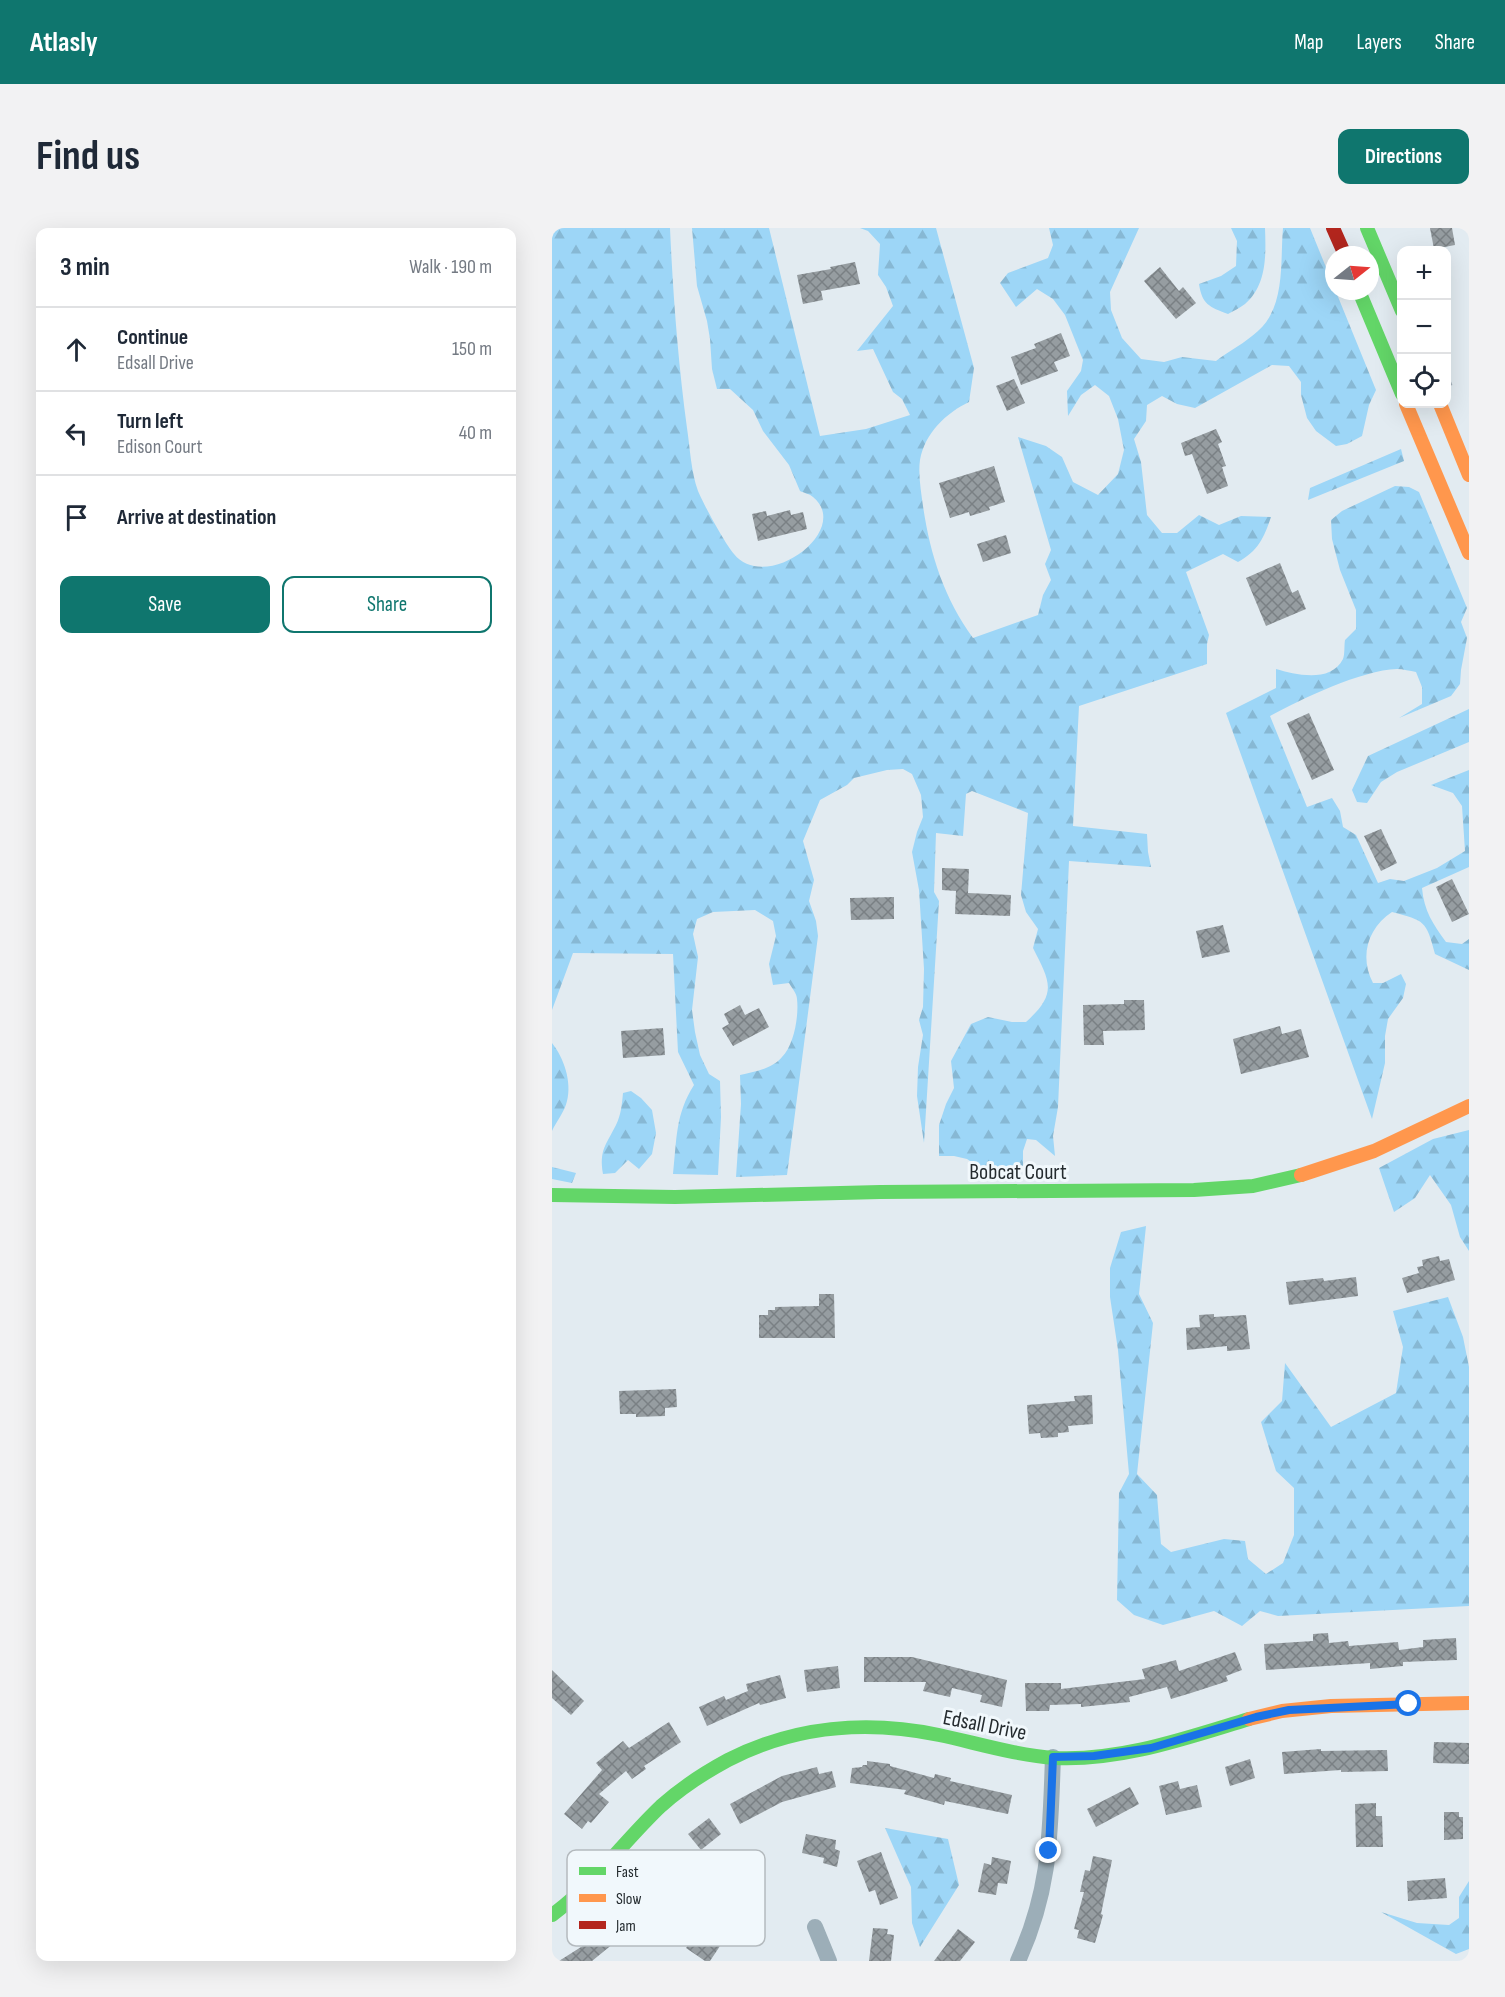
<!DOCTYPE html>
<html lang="en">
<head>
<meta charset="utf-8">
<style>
  body { margin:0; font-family:"Sofia Sans Condensed",sans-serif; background:#f2f2f3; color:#1f2937 }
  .controls { position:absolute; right:18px; top:18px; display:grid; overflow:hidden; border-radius:12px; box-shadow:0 6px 24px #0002 }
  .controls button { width:54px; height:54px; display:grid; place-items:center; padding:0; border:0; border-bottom:2px solid #e0e1e3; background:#fff; color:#1f2937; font:30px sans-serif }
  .compass { position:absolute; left:773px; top:18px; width:54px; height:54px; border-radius:50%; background:#fff; box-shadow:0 6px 24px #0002; rotate:73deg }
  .stop { position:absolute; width:18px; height:18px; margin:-14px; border:4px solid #1a73e8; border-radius:50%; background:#fff }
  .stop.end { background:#1a73e8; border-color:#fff; box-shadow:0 2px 6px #0008 }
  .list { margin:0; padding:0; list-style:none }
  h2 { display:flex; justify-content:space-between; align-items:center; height:78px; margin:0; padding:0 24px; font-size:26px }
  h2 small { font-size:20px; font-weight:400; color:#747a83 }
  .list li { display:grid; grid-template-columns:39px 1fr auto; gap:18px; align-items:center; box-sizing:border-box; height:84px; padding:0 24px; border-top:2px solid #e0e1e3 }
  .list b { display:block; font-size:22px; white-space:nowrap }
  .list p { margin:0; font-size:20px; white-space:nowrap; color:#747a83 }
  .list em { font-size:20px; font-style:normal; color:#747a83 }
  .actions { display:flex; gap:12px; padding:18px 24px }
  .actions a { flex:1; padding:14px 0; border:2px solid #0f766e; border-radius:12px; text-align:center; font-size:21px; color:#0f766e }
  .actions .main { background:#0f766e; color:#fff }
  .icon { flex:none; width:33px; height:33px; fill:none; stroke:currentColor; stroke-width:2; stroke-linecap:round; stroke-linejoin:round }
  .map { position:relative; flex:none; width:917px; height:1733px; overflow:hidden; border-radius:12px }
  header { display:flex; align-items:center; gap:36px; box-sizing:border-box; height:84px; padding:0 30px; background:#0f766e; color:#fff }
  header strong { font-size:28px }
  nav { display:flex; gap:33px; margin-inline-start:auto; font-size:21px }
  .intro { display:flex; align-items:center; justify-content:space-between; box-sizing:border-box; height:144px; padding:0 36px }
  h1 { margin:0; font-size:42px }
  .button { padding:15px 27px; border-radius:12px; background:#0f766e; color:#fff; font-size:21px; font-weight:700 }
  main { display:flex; gap:36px; padding:0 36px }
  aside { flex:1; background:#fff; border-radius:12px; box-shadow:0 6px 24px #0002 }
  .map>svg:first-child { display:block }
  .forest { fill:url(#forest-firs) }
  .building { fill:url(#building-cross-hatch) }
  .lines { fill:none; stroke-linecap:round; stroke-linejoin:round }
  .path { stroke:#a4b1ba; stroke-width:3; stroke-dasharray:4.5 4.5; stroke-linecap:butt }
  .street { stroke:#9caeb8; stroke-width:16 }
  .fast { stroke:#63d668; stroke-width:14 }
  .slow { stroke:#ff974d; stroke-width:14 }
  .jam { stroke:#b3261e; stroke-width:14 }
  .route { stroke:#1a73e8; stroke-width:8 }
  .labels { text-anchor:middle; stroke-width:6; stroke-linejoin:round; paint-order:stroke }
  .street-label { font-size:22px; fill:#242b2f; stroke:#f1f8fc }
  .key { fill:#f1f8fc; stroke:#b4babe; stroke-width:1.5 }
  .key-label { font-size:16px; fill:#242b2f }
</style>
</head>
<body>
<header>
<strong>Atlasly</strong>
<nav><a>Map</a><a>Layers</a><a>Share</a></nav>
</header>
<div class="intro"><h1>Find us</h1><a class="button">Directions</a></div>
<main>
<aside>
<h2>3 min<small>Walk · 190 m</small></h2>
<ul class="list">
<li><svg class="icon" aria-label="ahead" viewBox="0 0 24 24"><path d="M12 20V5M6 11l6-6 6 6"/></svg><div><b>Continue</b><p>Edsall Drive</p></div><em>150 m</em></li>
<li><svg class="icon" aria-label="left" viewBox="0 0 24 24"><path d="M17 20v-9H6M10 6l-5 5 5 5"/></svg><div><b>Turn left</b><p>Edison Court</p></div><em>40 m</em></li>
<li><svg class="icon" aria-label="arrive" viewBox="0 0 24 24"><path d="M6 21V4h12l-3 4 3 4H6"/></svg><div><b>Arrive at destination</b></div></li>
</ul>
<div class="actions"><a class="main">Save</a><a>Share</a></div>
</aside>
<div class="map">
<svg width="917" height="1733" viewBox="0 0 917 1733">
  <defs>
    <pattern id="forest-firs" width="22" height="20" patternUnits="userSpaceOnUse" patternTransform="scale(1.5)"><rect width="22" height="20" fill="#9dd6f7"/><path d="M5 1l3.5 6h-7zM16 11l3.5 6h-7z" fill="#87b8d4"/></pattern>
    <pattern id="building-cross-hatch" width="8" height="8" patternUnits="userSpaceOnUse" patternTransform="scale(1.5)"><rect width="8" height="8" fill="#969da1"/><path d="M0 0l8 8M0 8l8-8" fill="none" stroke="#7a8084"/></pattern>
  </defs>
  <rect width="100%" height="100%" fill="#e2ebf1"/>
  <g class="forest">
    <path d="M 0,0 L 118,0 C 121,67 126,133 135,200 C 138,220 139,244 146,263 C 152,277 172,314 182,326 C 214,366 301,302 261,269 C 258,266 252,265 248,263 L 237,237 L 211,203 L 201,182 L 178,161 L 165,161 L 160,141 L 158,111 L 155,93 L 145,58 L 140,0 L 217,0 L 268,208 L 314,201 L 358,187 L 350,171 L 341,164 L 321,121 L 305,123 L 341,78 L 334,59 L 326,47 L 328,16 L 316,3 L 308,0 L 384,0 L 422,140 L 417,174 C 394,185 373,205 368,232 C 366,246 369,263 371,278 C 378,326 392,370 421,410 L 486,387 L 491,367 L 499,352 L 493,336 L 499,322 L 466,209 L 494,218 L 510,229 L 521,254 L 546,267 L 566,246 L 572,222 L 566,191 L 557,168 L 543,157 L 529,167 L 516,188 L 515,163 L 529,143 L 531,132 L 513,87 L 501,71 L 485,61 L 464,79 L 448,55 L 456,45 L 496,30 L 501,17 L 497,0 L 587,0 L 558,64 L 559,82 L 570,110 L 589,131 L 612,134 L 630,129 L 664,133 C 677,123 693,115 706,103 C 734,78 728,33 731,0 L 758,0 L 824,162 L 817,177 L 810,208 L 795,216 L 784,218 L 764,203 L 755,190 L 749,167 L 749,154 L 737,138 L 720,137 L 643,180 L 625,176 L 610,168 L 595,177 L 594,193 L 582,211 L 589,234 L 595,287 L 610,305 L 625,305 L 647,287 L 667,297 L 689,288 L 719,289 C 712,310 706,323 686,334 L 671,326 L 634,344 L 657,407 L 655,416 L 655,436 L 527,478 L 521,598 L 595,606 L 596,624 L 599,639 L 517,633 L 506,879 L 501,908 L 503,928 L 484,912 L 475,911 L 471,923 L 471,942 L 445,942 L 427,939 L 415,931 L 402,928 L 387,928 L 387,897 L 394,876 L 402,860 L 399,833 L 419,796 L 436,789 L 460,794 L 474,794 C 506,765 498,754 481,720 L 486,701 L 474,684 L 469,667 L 476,585 L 420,563 L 414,566 L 411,608 L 384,605 L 382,664 L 387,673 L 372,915 L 365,868 L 366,839 L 371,807 L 367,792 L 371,779 L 372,741 L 367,662 L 360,624 L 365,604 L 371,589 L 369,567 L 360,546 L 351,541 L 335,542 L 302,550 L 295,557 L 268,572 L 251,613 L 262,652 L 257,673 L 264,693 L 266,708 L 235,947 L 184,949 L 189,876 L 188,847 C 202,844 220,841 230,829 C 242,817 247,788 245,771 C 245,766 240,760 237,755 L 221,757 L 217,736 L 224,708 L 221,693 L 203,682 L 161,684 L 145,691 L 141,706 L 146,729 L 140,782 L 143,804 L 148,827 L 157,846 L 168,853 L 169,889 L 166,947 L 121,946 C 125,911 123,887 142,857 L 126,824 L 121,726 L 21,725 L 0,782 Z"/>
    <path d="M 679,0 L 713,0 C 714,27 715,57 693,76 C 688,80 681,83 676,86 C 657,79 650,76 647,56 L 669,48 L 684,38 L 685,13 Z"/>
    <path d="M 849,221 L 852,233 L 756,272 L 758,260 Z"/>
    <path d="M 843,258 L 857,259 L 867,264 L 915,380 L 909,394 L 915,410 L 909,442 L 908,456 L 899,468 L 847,490 L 870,476 L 870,459 L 864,444 C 858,443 851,441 845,441 C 810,442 749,471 718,488 L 755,579 L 780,570 L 788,583 L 791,599 L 804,607 L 826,655 L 838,651 L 852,653 L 885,640 L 913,623 L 910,578 L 901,565 L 879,557 L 917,542 L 917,639 L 870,660 C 872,683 881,696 894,714 L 910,716 L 917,711 L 917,742 L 883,726 C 874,692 873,693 840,684 C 816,700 807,728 821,755 L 831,755 L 849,746 L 854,756 L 851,770 L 836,791 L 833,808 L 833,835 L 820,891 L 674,485 L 724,460 L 724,441 C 744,447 779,455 791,431 C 793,426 792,418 793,412 L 804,401 L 804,382 L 788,342 L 780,311 L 779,292 L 790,283 Z"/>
    <path d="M 917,481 L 917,514 L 845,544 L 829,554 L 815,575 L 805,574 L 800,562 L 816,528 Z"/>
    <path d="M 0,815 C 12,830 20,854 15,873 C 13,883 4,894 0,903 Z"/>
    <path d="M 79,863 L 89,870 L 100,882 L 104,905 L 100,926 L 87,941 L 76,932 L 63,945 L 51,946 C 47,922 54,917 64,897 C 69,887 70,876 71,865 Z"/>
    <path d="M 917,902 L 917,1023 L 908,1009 L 899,977 L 878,947 L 863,970 L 842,984 L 827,940 L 881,911 Z"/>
    <path d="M 0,939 L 24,945 L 20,955 L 0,951 Z"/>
    <path d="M 594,998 L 587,1066 L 601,1095 L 585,1246 L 605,1267 L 609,1316 L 619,1324 L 672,1311 L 693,1313 L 696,1331 L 714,1346 L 731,1335 L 742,1307 L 742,1260 L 724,1243 L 709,1194 L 730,1173 L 733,1135 L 779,1199 L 844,1165 L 851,1119 L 841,1083 L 896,1069 L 911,1109 L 917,1139 L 917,1378 L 726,1388 L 708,1383 L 690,1398 L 662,1383 L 611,1397 L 582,1387 L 565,1372 L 567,1265 L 577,1246 L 566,1122 L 558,1069 L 558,1040 L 569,1004 Z"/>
    <path d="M 333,1600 L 396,1611 L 407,1657 L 368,1719 L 360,1695 L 359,1659 Z"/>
    <path d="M 917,1653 L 917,1721 L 904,1726 L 829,1684 L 865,1695 L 897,1697 L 907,1690 L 907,1669 Z"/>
  </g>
  <g class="building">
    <path d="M 878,0 L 900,0 L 903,17 L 882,21 Z"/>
    <path d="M 303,34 L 308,56 L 269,63 L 271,72 L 251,76 L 245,47 L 279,41 L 278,39 Z"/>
    <path d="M 608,39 L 627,63 L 631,59 L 644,75 L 624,91 L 592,53 Z"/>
    <path d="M 509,105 L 518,128 L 502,134 L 506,143 L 469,157 L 459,129 L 484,120 L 482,116 Z"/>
    <path d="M 462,151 L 473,175 L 455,183 L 444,158 Z"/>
    <path d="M 664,201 L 670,214 L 666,216 L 674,238 L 670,239 L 676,258 L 655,266 L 640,226 L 633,228 L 629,215 Z"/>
    <path d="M 442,238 L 453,274 L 437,279 L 438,282 L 418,288 L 417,284 L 398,290 L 387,255 Z"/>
    <path d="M 238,282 L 239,287 L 251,284 L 255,301 L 206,313 L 200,286 L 214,283 L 215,288 Z"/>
    <path d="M 454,307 L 459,325 L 431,334 L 425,316 Z"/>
    <path d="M 728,335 L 740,365 L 746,362 L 754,381 L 714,398 L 694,350 Z"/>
    <path d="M 757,485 L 782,542 L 760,552 L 735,495 Z"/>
    <path d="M 829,601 L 845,635 L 829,643 L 812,608 Z"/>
    <path d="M 390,640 L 417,641 L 416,665 L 459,667 L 458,688 L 403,686 L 404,663 L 390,662 Z"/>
    <path d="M 900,651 L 917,686 L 900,694 L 884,659 Z"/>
    <path d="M 342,669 L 342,691 L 299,692 L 298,670 Z"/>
    <path d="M 671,697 L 678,724 L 650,730 L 644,703 Z"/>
    <path d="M 572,772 L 592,772 L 593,802 L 551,803 L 552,817 L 532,817 L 531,777 L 572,776 Z"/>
    <path d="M 188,777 L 193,787 L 207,780 L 217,799 L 181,818 L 170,800 L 177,796 L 172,786 Z"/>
    <path d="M 728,798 L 730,806 L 749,801 L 757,829 L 689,846 L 681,811 Z"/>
    <path d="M 111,800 L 113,827 L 71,830 L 69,803 Z"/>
    <path d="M 887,1028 L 888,1033 L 897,1031 L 903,1052 L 855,1065 L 850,1050 L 867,1045 L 865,1039 L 871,1038 L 870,1032 Z"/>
    <path d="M 804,1049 L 806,1068 L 737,1077 L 734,1054 L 771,1050 L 772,1053 Z"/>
    <path d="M 267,1066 L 282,1066 L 283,1110 L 207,1110 L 207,1087 L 216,1087 L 216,1082 L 223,1082 L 223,1079 L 267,1078 Z"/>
    <path d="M 662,1086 L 662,1089 L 694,1087 L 698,1121 L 675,1123 L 675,1118 L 635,1122 L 634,1100 L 648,1099 L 647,1087 Z"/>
    <path d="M 124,1161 L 125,1179 L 113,1180 L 113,1188 L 84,1189 L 84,1186 L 68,1186 L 67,1163 Z"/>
    <path d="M 540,1167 L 541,1196 L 516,1198 L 517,1204 L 506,1205 L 506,1209 L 489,1210 L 488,1205 L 477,1206 L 475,1177 L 523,1173 L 522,1168 Z"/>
    <path d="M 776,1405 L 777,1415 L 796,1413 L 797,1418 L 846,1414 L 847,1422 L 871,1419 L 871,1412 L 904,1410 L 905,1432 L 851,1434 L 851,1438 L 818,1441 L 818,1435 L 714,1442 L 712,1416 L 761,1413 L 761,1406 Z"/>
    <path d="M 683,1424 L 690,1442 L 674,1448 L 676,1453 L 639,1465 L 619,1471 L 615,1459 L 577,1469 L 578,1474 L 529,1479 L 529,1476 L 498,1477 L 497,1483 L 474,1483 L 473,1455 L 509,1455 L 509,1461 L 593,1451 L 590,1441 L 624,1432 L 627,1443 Z"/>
    <path d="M 312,1429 L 360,1429 L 455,1452 L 450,1479 L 428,1474 L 430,1467 L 400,1460 L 398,1469 L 371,1463 L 374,1454 L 312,1454 Z"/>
    <path d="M 286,1438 L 288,1460 L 255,1464 L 252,1442 Z"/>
    <path d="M 0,1442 L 32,1473 L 19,1487 L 0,1470 Z"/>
    <path d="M 228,1447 L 234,1470 L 208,1477 L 207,1475 L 155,1498 L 147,1479 L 172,1468 L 174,1472 L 196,1463 L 194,1456 Z"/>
    <path d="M 117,1494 L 129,1514 L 92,1538 L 94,1541 L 80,1551 L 74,1543 L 47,1566 L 57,1574 L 39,1595 L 36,1593 L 30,1601 L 12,1586 L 50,1542 L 44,1535 L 71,1513 L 77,1520 Z"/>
    <path d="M 882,1514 L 917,1515 L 917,1536 L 881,1535 Z"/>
    <path d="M 769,1521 L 769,1523 L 835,1522 L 836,1543 L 789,1544 L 789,1542 L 732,1546 L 730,1524 Z"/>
    <path d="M 698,1531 L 703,1550 L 678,1558 L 673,1539 Z"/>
    <path d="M 315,1533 L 338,1536 L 338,1538 L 382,1550 L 383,1546 L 399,1550 L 398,1553 L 460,1567 L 456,1586 L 393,1573 L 392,1577 L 352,1566 L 354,1562 L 298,1555 L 300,1540 L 310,1539 L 311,1537 L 315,1537 Z"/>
    <path d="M 265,1539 L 267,1546 L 280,1543 L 284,1559 L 230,1574 L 188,1596 L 178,1576 L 230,1548 Z"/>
    <path d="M 626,1553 L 628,1561 L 645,1557 L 650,1579 L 614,1587 L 607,1558 Z"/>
    <path d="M 578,1559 L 587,1576 L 544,1599 L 535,1581 Z"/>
    <path d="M 824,1575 L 824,1588 L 830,1588 L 831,1619 L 804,1619 L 803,1576 Z"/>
    <path d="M 892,1584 L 907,1584 L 907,1589 L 911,1589 L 911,1611 L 892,1612 Z"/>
    <path d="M 157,1590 L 169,1606 L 149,1622 L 136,1606 Z"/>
    <path d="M 254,1606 L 284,1612 L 283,1621 L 288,1623 L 285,1639 L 271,1635 L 272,1630 L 250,1625 Z"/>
    <path d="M 329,1624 L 346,1670 L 328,1677 L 323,1662 L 317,1664 L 305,1633 Z"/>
    <path d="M 541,1628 L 560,1632 L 549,1686 L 551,1687 L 543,1715 L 525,1710 L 527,1702 L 522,1701 L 532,1664 L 528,1664 L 533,1642 L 538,1643 Z"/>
    <path d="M 440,1629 L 459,1633 L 455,1656 L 446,1655 L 444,1667 L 426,1664 L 432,1635 L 439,1637 Z"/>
    <path d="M 120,1633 L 133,1645 L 90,1692 L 40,1733 L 7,1733 L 51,1705 L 46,1700 L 88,1666 L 86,1664 L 109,1639 L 113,1642 Z"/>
    <path d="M 893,1650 L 895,1670 L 856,1673 L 855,1653 Z"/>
    <path d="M 153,1691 L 168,1702 L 163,1711 L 170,1715 L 158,1733 L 153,1733 L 134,1720 Z"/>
    <path d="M 321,1700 L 336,1701 L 335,1706 L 342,1707 L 339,1733 L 317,1733 Z"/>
    <path d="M 406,1701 L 423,1714 L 408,1733 L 382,1733 Z"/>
  </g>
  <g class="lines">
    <path class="path" d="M 894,145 L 900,160"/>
    <g class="street">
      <path d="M 263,1699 L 277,1733"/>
      <path d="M 466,1733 C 499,1661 498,1606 501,1529"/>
    </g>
    <g class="fast">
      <path d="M 815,0 L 850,83"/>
      <path d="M 807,63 L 850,166"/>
      <path d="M 0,967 L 123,969 L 328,964 L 642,962 L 701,958 L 749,947"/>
      <path d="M 0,1687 C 42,1656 71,1614 109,1578 C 129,1560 152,1545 176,1532 C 242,1498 315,1492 387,1507 C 425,1515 463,1527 503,1530 C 570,1533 634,1510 697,1491"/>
    </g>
    <g class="slow">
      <path d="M 854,176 L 917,325"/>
      <path d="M 888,176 L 917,247"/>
      <path d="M 749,947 L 822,923 L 917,878"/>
      <path d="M 697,1491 L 730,1483 L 779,1478 L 917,1475"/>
    </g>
    <path class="jam" d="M 781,0 L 793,27"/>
  </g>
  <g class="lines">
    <path class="route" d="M 497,1623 L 501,1529 L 542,1528 L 599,1520 L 704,1489 L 737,1482 L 857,1476"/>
  </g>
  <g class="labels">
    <g class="street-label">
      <text x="466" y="951">Bobcat Court</text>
      <text transform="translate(433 1496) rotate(11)" y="8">Edsall Drive</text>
    </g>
  </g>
  <rect x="15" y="1622" width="198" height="96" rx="9" class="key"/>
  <rect x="27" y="1639" width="27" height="8" fill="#63d668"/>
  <rect x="27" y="1666" width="27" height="8" fill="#ff974d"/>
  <rect x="27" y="1693" width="27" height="8" fill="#b3261e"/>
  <g class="key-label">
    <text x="64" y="1649">Fast</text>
    <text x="64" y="1676">Slow</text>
    <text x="64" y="1703">Jam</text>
  </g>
</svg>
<div class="controls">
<button>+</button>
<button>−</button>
<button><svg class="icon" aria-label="locate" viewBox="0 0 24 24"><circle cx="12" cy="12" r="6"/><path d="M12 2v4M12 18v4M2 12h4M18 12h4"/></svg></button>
</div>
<svg class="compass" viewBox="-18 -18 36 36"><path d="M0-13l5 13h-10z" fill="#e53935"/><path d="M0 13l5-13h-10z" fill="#747a83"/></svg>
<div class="stop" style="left:857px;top:1476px"></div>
<div class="stop end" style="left:497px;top:1623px"></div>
</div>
</main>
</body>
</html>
